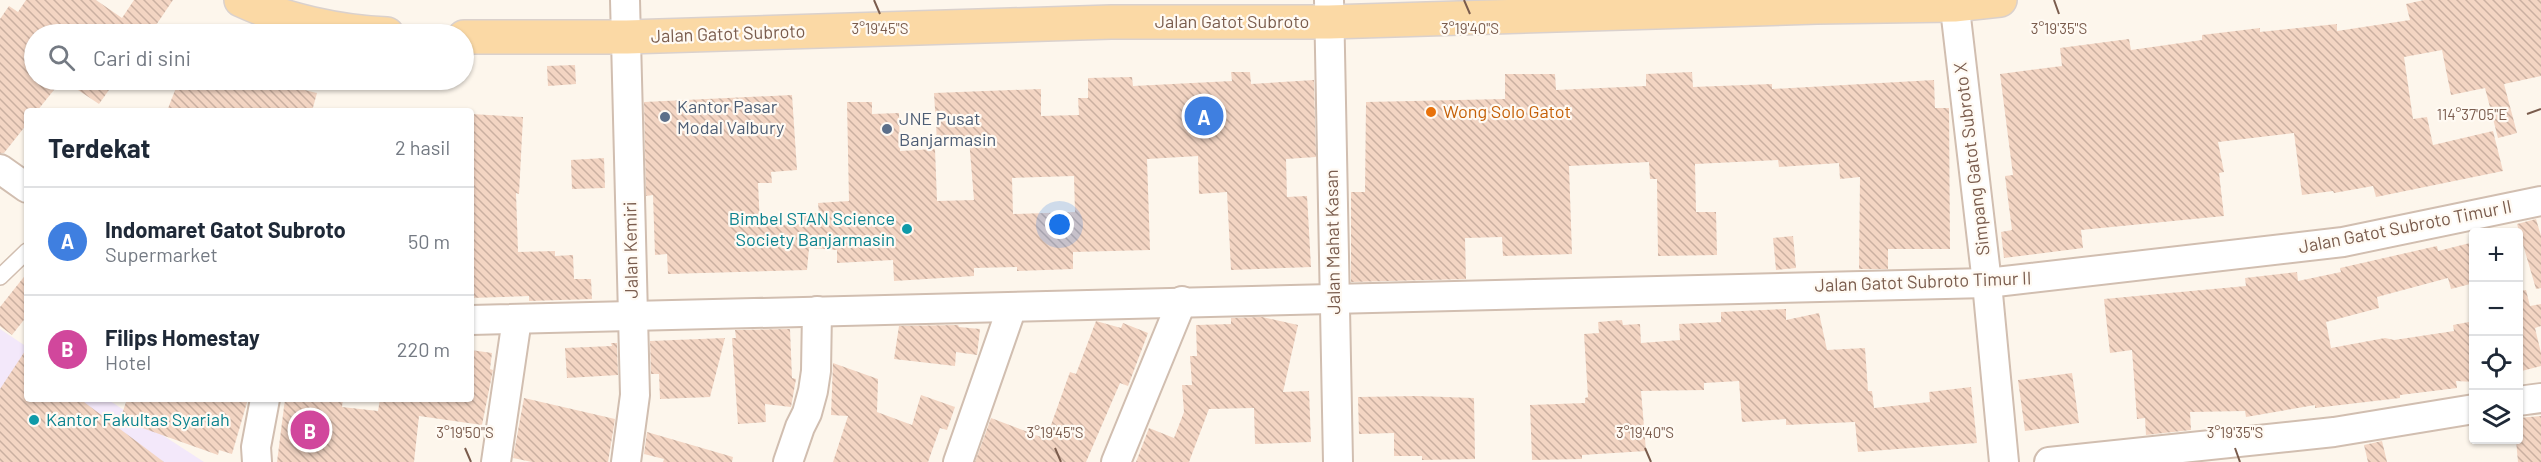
<!DOCTYPE html>
<html lang="id">
<head>
<meta charset="utf-8">
<style>
  body { margin:0; font-family:Barlow,sans-serif; background:#f6f6f7; color:#1f2937 }
  .controls { position:absolute; right:18px; bottom:18px; display:grid; overflow:hidden; border-radius:6px; box-shadow:0 2px 4px #0004 }
  .controls button { width:54px; height:54px; display:grid; place-items:center; padding:0; border:0; border-bottom:2px solid #e0e1e3; background:#fff; color:#1f2937; font:30px sans-serif }
  .you { position:absolute; left:1060px; top:225px; width:21px; height:21px; margin:-15px; border:4px solid #fff; border-radius:50%; background:#1a73e8; box-shadow:0 0 0 9px #1a73e833 }
  .badge { display:grid; place-items:center; width:39px; height:39px; border-radius:50%; background:#db2777; color:#fff; font-size:20px; font-weight:700 }
  .pin { position:absolute; translate:-50% -50%; border:3px solid #fff; box-shadow:0 2px 6px #0006 }
  .list { margin:0; padding:0; list-style:none }
  h2 { display:flex; justify-content:space-between; align-items:center; height:78px; margin:0; padding:0 24px; font-size:26px }
  h2 small { font-size:20px; font-weight:400; color:#747a83 }
  .list li { display:grid; grid-template-columns:39px 1fr auto; gap:18px; align-items:center; box-sizing:border-box; height:108px; padding:0 24px; border-top:2px solid #e0e1e3 }
  .list b { display:block; font-size:22px; white-space:nowrap }
  .list p { margin:0; font-size:20px; white-space:nowrap; color:#747a83 }
  .list em { font-size:20px; font-style:normal; color:#747a83 }
  .icon { flex:none; width:33px; height:33px; fill:none; stroke:currentColor; stroke-width:2; stroke-linecap:round; stroke-linejoin:round }
  .map { position:relative; flex:none; width:2541px; height:462px; overflow:hidden }
  .search { position:absolute; background:#fff; box-shadow:0 2px 4px #0004; left:24px; top:24px; width:450px; height:66px; display:flex; align-items:center; gap:15px; box-sizing:border-box; padding:0 21px; border-radius:33px; color:#747a83; font-size:22px }
  .panel { position:absolute; background:#fff; box-shadow:0 2px 4px #0004; left:24px; top:108px; width:450px; height:294px; border-radius:6px }
  .map>svg:first-child { display:block }
  .education { fill:#f3e8fa }
  .building { fill:url(#building-back-hatch); fill-rule:evenodd }
  .lines { fill:none; stroke-linecap:round; stroke-linejoin:round }
  .service-casing { stroke:#d1beb0; stroke-width:18 }
  .minor-casing { stroke:#d1beb0; stroke-width:32 }
  .primary-casing { stroke:#dad1cd; stroke-width:36 }
  .service { stroke:#fff; stroke-width:15 }
  .minor { stroke:#fff; stroke-width:28 }
  .primary { stroke:#fbd9a5; stroke-width:33 }
  .ticks { fill:none; stroke:#7a5c4d; stroke-width:2 }
  .food-dot { fill:#e8710a; stroke:#fffaf3; stroke-width:2 }
  .service-dot { fill:#5c6f8a; stroke:#fffaf3; stroke-width:2 }
  .culture-dot { fill:#0f9aa8; stroke:#fffaf3; stroke-width:2 }
  .labels { text-anchor:middle; stroke-width:4.5; stroke-linejoin:round; paint-order:stroke }
  .street-label { font-size:18px; fill:#7a5c4d; stroke:#fffaf3 }
  .service-label { font-size:18px; fill:#4e5e75; stroke:#fffaf3; text-anchor:start }
  .food-label { font-size:18px; fill:#c56008; stroke:#fffaf3; text-anchor:start }
  .culture-label { font-size:18px; fill:#0d838f; stroke:#fffaf3; text-anchor:end }
  .ticks-label { font-size:15px; text-anchor:middle; fill:#7a5c4d; stroke:#fffaf3; stroke-width:4.5; stroke-linejoin:round; paint-order:stroke }
</style>
</head>
<body>
<div class="map">
<svg width="2541" height="462" viewBox="0 0 2541 462">
  <defs>
    <pattern id="building-back-hatch" width="6" height="6" patternUnits="userSpaceOnUse" patternTransform="scale(1.5)"><rect width="6" height="6" fill="#f3d5c3"/><path d="M-1 5l2 2M0 0l6 6M5-1l2 2" fill="none" stroke="#cab0a1"/></pattern>
  </defs>
  <rect width="100%" height="100%" fill="#fdf6ec"/>
  <path class="education" d="M 0,329 L 27,347 L 27,399 L 107,399 L 204,462 L 0,462 Z"/>
  <g class="building">
    <path d="M 26,0 L 96,0 L 122,18 L 134,0 L 173,0 L 150,34 L 59,34 L 49,27 L 44,34 L 34,34 L 34,80 L 62,80 L 37,111 L 27,111 L 27,124 L 4,153 L 0,153 L 0,19 L 9,6 L 18,12 Z"/>
    <path d="M 2424,0 L 2541,0 L 2541,76 L 2504,84 L 2517,133 L 2498,138 L 2485,88 L 2451,95 L 2442,50 L 2404,57 L 2413,119 L 2427,117 L 2433,145 L 2493,131 L 2503,171 L 2376,197 L 2373,186 L 2334,193 L 2333,191 L 2302,195 L 2294,133 L 2218,142 L 2224,172 L 2219,173 L 2224,216 L 2081,230 L 2083,248 L 2004,258 L 2001,232 L 2012,230 L 2005,176 L 2013,175 L 2000,74 L 2062,66 L 2060,48 L 2129,39 L 2131,50 L 2202,40 L 2202,35 L 2260,28 L 2260,32 L 2337,24 L 2337,31 L 2410,20 L 2406,4 Z"/>
    <path d="M 575,65 L 576,84 L 548,86 L 547,66 Z"/>
    <path d="M 1231,72 L 1250,72 L 1251,84 L 1314,80 L 1316,157 L 1286,159 L 1287,197 L 1307,196 L 1311,267 L 1231,270 L 1227,192 L 1199,194 L 1198,156 L 1147,159 L 1150,250 L 1073,252 L 1073,269 L 1017,271 L 1017,267 L 974,268 L 974,276 L 894,281 L 893,260 L 837,263 L 837,250 L 809,248 L 807,270 L 668,274 L 667,254 L 655,255 L 653,195 L 646,196 L 644,102 L 792,95 L 797,170 L 771,172 L 772,183 L 758,183 L 760,226 L 800,224 L 800,214 L 819,213 L 818,203 L 849,201 L 847,102 L 872,102 L 872,114 L 899,113 L 900,151 L 935,149 L 937,201 L 974,200 L 969,139 L 937,141 L 934,93 L 1041,89 L 1041,116 L 1079,115 L 1078,98 L 1088,98 L 1088,78 L 1132,77 L 1133,86 L 1232,81 ZM 1074,176 L 1075,212 L 1013,214 L 1012,178 Z"/>
    <path d="M 1692,72 L 1693,87 L 1772,84 L 1772,89 L 1934,80 L 1935,108 L 1949,108 L 1950,249 L 1888,249 L 1888,269 L 1859,269 L 1860,177 L 1840,179 L 1839,163 L 1779,167 L 1778,160 L 1695,164 L 1696,212 L 1716,212 L 1717,255 L 1658,256 L 1657,179 L 1650,179 L 1649,162 L 1569,166 L 1572,254 L 1503,256 L 1502,237 L 1465,238 L 1466,279 L 1351,282 L 1351,192 L 1365,192 L 1366,102 L 1505,99 L 1505,74 L 1555,74 L 1556,90 L 1646,86 L 1646,74 Z"/>
    <path d="M 63,80 L 116,80 L 99,104 Z"/>
    <path d="M 179,80 L 262,80 L 317,93 L 312,111 L 167,111 Z"/>
    <path d="M 471,114 L 523,117 L 519,194 L 516,193 L 518,252 L 555,251 L 555,256 L 573,255 L 574,279 L 591,279 L 592,299 L 529,301 L 529,296 L 471,298 Z"/>
    <path d="M 604,158 L 605,188 L 572,189 L 571,160 Z"/>
    <path d="M 2536,219 L 2541,236 L 2541,288 L 2536,289 L 2517,224 Z"/>
    <path d="M 1793,236 L 1796,268 L 1776,270 L 1773,238 Z"/>
    <path d="M 2474,242 L 2474,283 L 2451,289 L 2448,278 L 2377,297 L 2379,308 L 2326,322 L 2331,348 L 2385,338 L 2394,340 L 2454,331 L 2453,325 L 2474,321 L 2474,382 L 2456,381 L 2457,388 L 2400,395 L 2400,398 L 2315,408 L 2315,405 L 2246,417 L 2245,411 L 2190,412 L 2191,430 L 2146,435 L 2145,418 L 2137,419 L 2132,350 L 2110,353 L 2104,299 L 2246,286 L 2245,278 L 2297,272 L 2298,281 L 2341,272 L 2340,268 L 2437,246 L 2438,251 Z"/>
    <path d="M 27,273 L 27,316 L 12,335 L 0,326 L 0,307 Z"/>
    <path d="M 2526,290 L 2530,306 L 2541,304 L 2541,326 L 2535,328 L 2541,353 L 2541,366 L 2518,372 L 2518,291 Z"/>
    <path d="M 1786,309 L 1786,320 L 1819,313 L 1827,350 L 1865,348 L 1868,391 L 1872,391 L 1874,408 L 1930,402 L 1929,392 L 1971,387 L 1977,443 L 1858,452 L 1855,422 L 1786,425 L 1786,419 L 1742,422 L 1739,381 L 1704,383 L 1704,390 L 1641,391 L 1646,451 L 1582,455 L 1582,459 L 1532,460 L 1530,405 L 1585,403 L 1585,398 L 1588,397 L 1584,334 L 1599,333 L 1598,322 L 1622,320 L 1623,325 L 1640,324 L 1641,343 L 1680,340 L 1679,324 L 1721,322 L 1721,312 Z"/>
    <path d="M 1262,317 L 1298,325 L 1283,392 L 1309,391 L 1311,442 L 1255,444 L 1254,408 L 1209,409 L 1189,462 L 1136,462 L 1149,428 L 1174,438 L 1184,412 L 1182,385 L 1192,385 L 1190,356 L 1197,356 L 1196,325 L 1231,324 L 1231,318 Z"/>
    <path d="M 1096,321 L 1121,328 L 1123,323 L 1148,333 L 1128,386 L 1120,383 L 1086,462 L 975,462 L 991,418 L 1046,439 L 1070,372 L 1076,374 Z"/>
    <path d="M 958,325 L 959,327 L 980,329 L 977,355 L 956,352 L 955,366 L 894,359 L 899,326 Z"/>
    <path d="M 790,329 L 792,378 L 796,379 L 791,407 L 765,404 L 766,422 L 738,424 L 732,338 L 736,338 L 735,330 Z"/>
    <path d="M 725,338 L 710,397 L 660,399 L 659,374 L 651,374 L 650,341 Z"/>
    <path d="M 611,343 L 617,343 L 618,375 L 567,378 L 565,348 L 612,346 Z"/>
    <path d="M 27,348 L 27,399 L 80,399 L 164,462 L 0,462 L 0,389 Z"/>
    <path d="M 471,350 L 492,353 L 490,369 L 493,370 L 482,425 L 419,416 L 414,462 L 277,462 L 285,399 L 343,399 L 342,407 L 378,411 L 380,399 L 471,399 Z"/>
    <path d="M 833,363 L 878,379 L 877,412 L 912,425 L 921,395 L 955,407 L 947,430 L 940,428 L 928,462 L 833,462 L 848,416 L 831,415 Z"/>
    <path d="M 2072,373 L 2079,423 L 2025,431 L 2018,380 Z"/>
    <path d="M 1417,396 L 1474,398 L 1475,459 L 1422,460 L 1422,456 L 1394,456 L 1394,433 L 1359,434 L 1358,397 Z"/>
    <path d="M 524,398 L 615,419 L 608,462 L 532,462 L 513,458 Z"/>
    <path d="M 127,399 L 248,399 L 232,454 L 219,450 L 218,455 L 120,420 Z"/>
    <path d="M 2541,416 L 2541,462 L 2518,462 L 2516,440 L 2518,440 L 2518,418 Z"/>
    <path d="M 647,432 L 733,457 L 732,462 L 663,462 L 664,459 L 644,454 Z"/>
    <path d="M 2382,441 L 2387,462 L 2368,462 L 2364,445 Z"/>
  </g>
  <g class="lines">
    <defs>
      <path id="service" d="M 0,277 L 27,251"/>
      <g id="minor">
        <path d="M 625,0 L 635,395 L 626,462"/>
        <path d="M 1329,0 L 1338,462"/>
        <path d="M 1954,0 L 1987,283 L 2004,462"/>
        <path d="M 0,169 L 27,188"/>
        <path d="M 471,320 L 1987,283 L 2343,242 L 2541,201"/>
        <path d="M 2518,401 L 2541,398"/>
        <path d="M 257,462 L 256,447 L 265,399"/>
        <path d="M 496,462 L 517,319"/>
        <path d="M 788,462 L 800,427 L 807,413 L 813,391 L 816,371 L 817,311"/>
        <path d="M 958,462 L 1012,307"/>
        <path d="M 1116,462 L 1182,301"/>
        <path d="M 2049,462 L 2334,432 L 2474,409"/>
      </g>
      <g id="primary">
        <path d="M 241,0 C 284,20 339,32 387,34"/>
        <path d="M 464,37 L 627,37 L 1111,22 L 1329,22 L 1817,7 L 1954,5 L 2000,0"/>
      </g>
    </defs>
    <use href="#service" class="service-casing"/>
    <use href="#minor" class="minor-casing"/>
    <use href="#primary" class="primary-casing"/>
    <use href="#service" class="service"/>
    <use href="#minor" class="minor"/>
    <use href="#primary" class="primary"/>
  </g>
  <path class="ticks" d="M 874,0 L 880,14M 1464,0 L 1470,14M 2054,0 L 2059,14M 2527,114 L 2541,109M 465,448 L 471,462M 1055,448 L 1061,462M 1645,448 L 1651,462M 2235,448 L 2240,462"/>
  <circle class="food-dot" cx="1431" cy="112" r="6"/>
  <g class="service-dot">
    <circle cx="665" cy="117" r="6"/>
    <circle cx="887" cy="129" r="6"/>
  </g>
  <g class="culture-dot">
    <circle cx="907" cy="229" r="6"/>
    <circle cx="34" cy="420" r="6"/>
  </g>
  <g class="labels">
    <g class="street-label">
      <text x="1232" y="28">Jalan Gatot Subroto</text>
      <text transform="translate(728 34) rotate(-2)" y="6">Jalan Gatot Subroto</text>
      <text transform="translate(1972 159) rotate(-97)" y="6">Simpang Gatot Subroto X</text>
      <text transform="translate(2405 227) rotate(-11)" y="6">Jalan Gatot Subroto Timur II</text>
      <text transform="translate(1333 242) rotate(-91)" y="6">Jalan Mahat Kasan</text>
      <text transform="translate(631 250) rotate(-91)" y="6">Jalan Kemiri</text>
      <text transform="translate(1923 282) rotate(-2)" y="6">Jalan Gatot Subroto Timur II</text>
    </g>
    <g class="service-label">
      <text x="677" y="113">Kantor Pasar<tspan x="677" dy="21">Modal Valbury</tspan></text>
      <text x="899" y="125">JNE Pusat<tspan x="899" dy="21">Banjarmasin</tspan></text>
    </g>
    <g class="food-label">
      <text x="1443" y="118">Wong Solo Gatot</text>
    </g>
    <g class="culture-label">
      <text x="895" y="225">Bimbel STAN Science<tspan x="895" dy="21">Society Banjarmasin</tspan></text>
      <text x="46" y="426" text-anchor="start">Kantor Fakultas Syariah</text>
    </g>
  </g>
  <g class="ticks-label">
    <text x="880" y="34">3°19'45"S</text>
    <text x="1470" y="34">3°19'40"S</text>
    <text x="2059" y="34">3°19'35"S</text>
    <text x="2472" y="120">114°37'05"E</text>
    <text x="465" y="438">3°19'50"S</text>
    <text x="1055" y="438">3°19'45"S</text>
    <text x="1645" y="438">3°19'40"S</text>
    <text x="2235" y="438">3°19'35"S</text>
  </g>
</svg>
<div class="controls">
<button>+</button>
<button>−</button>
<button><svg class="icon" aria-label="locate" viewBox="0 0 24 24"><circle cx="12" cy="12" r="6"/><path d="M12 2v4M12 18v4M2 12h4M18 12h4"/></svg></button>
<button><svg class="icon" aria-label="layers" viewBox="0 0 24 24"><path d="M12 4l9 5-9 5-9-5zM3 14l9 5 9-5"/></svg></button>
</div>
<div class="you"></div>
<div class="pin badge" style="left:1204px;top:116px;background:#3f7fe0">A</div>
<div class="pin badge" style="left:310px;top:430px;background:#d1479c">B</div>
<div class="search"><svg class="icon" aria-label="search" viewBox="0 0 24 24"><circle cx="10" cy="10" r="6"/><path d="M15 15l6 6"/></svg>Cari di sini</div>
<section class="panel">
<h2>Terdekat<small>2 hasil</small></h2>
<ul class="list">
<li><span class="badge" style="background:#3f7fe0">A</span><div><b>Indomaret Gatot Subroto</b><p>Supermarket</p></div><em>50 m</em></li>
<li><span class="badge" style="background:#d1479c">B</span><div><b>Filips Homestay</b><p>Hotel</p></div><em>220 m</em></li>
</ul>
</section>
</div>
</body>
</html>
